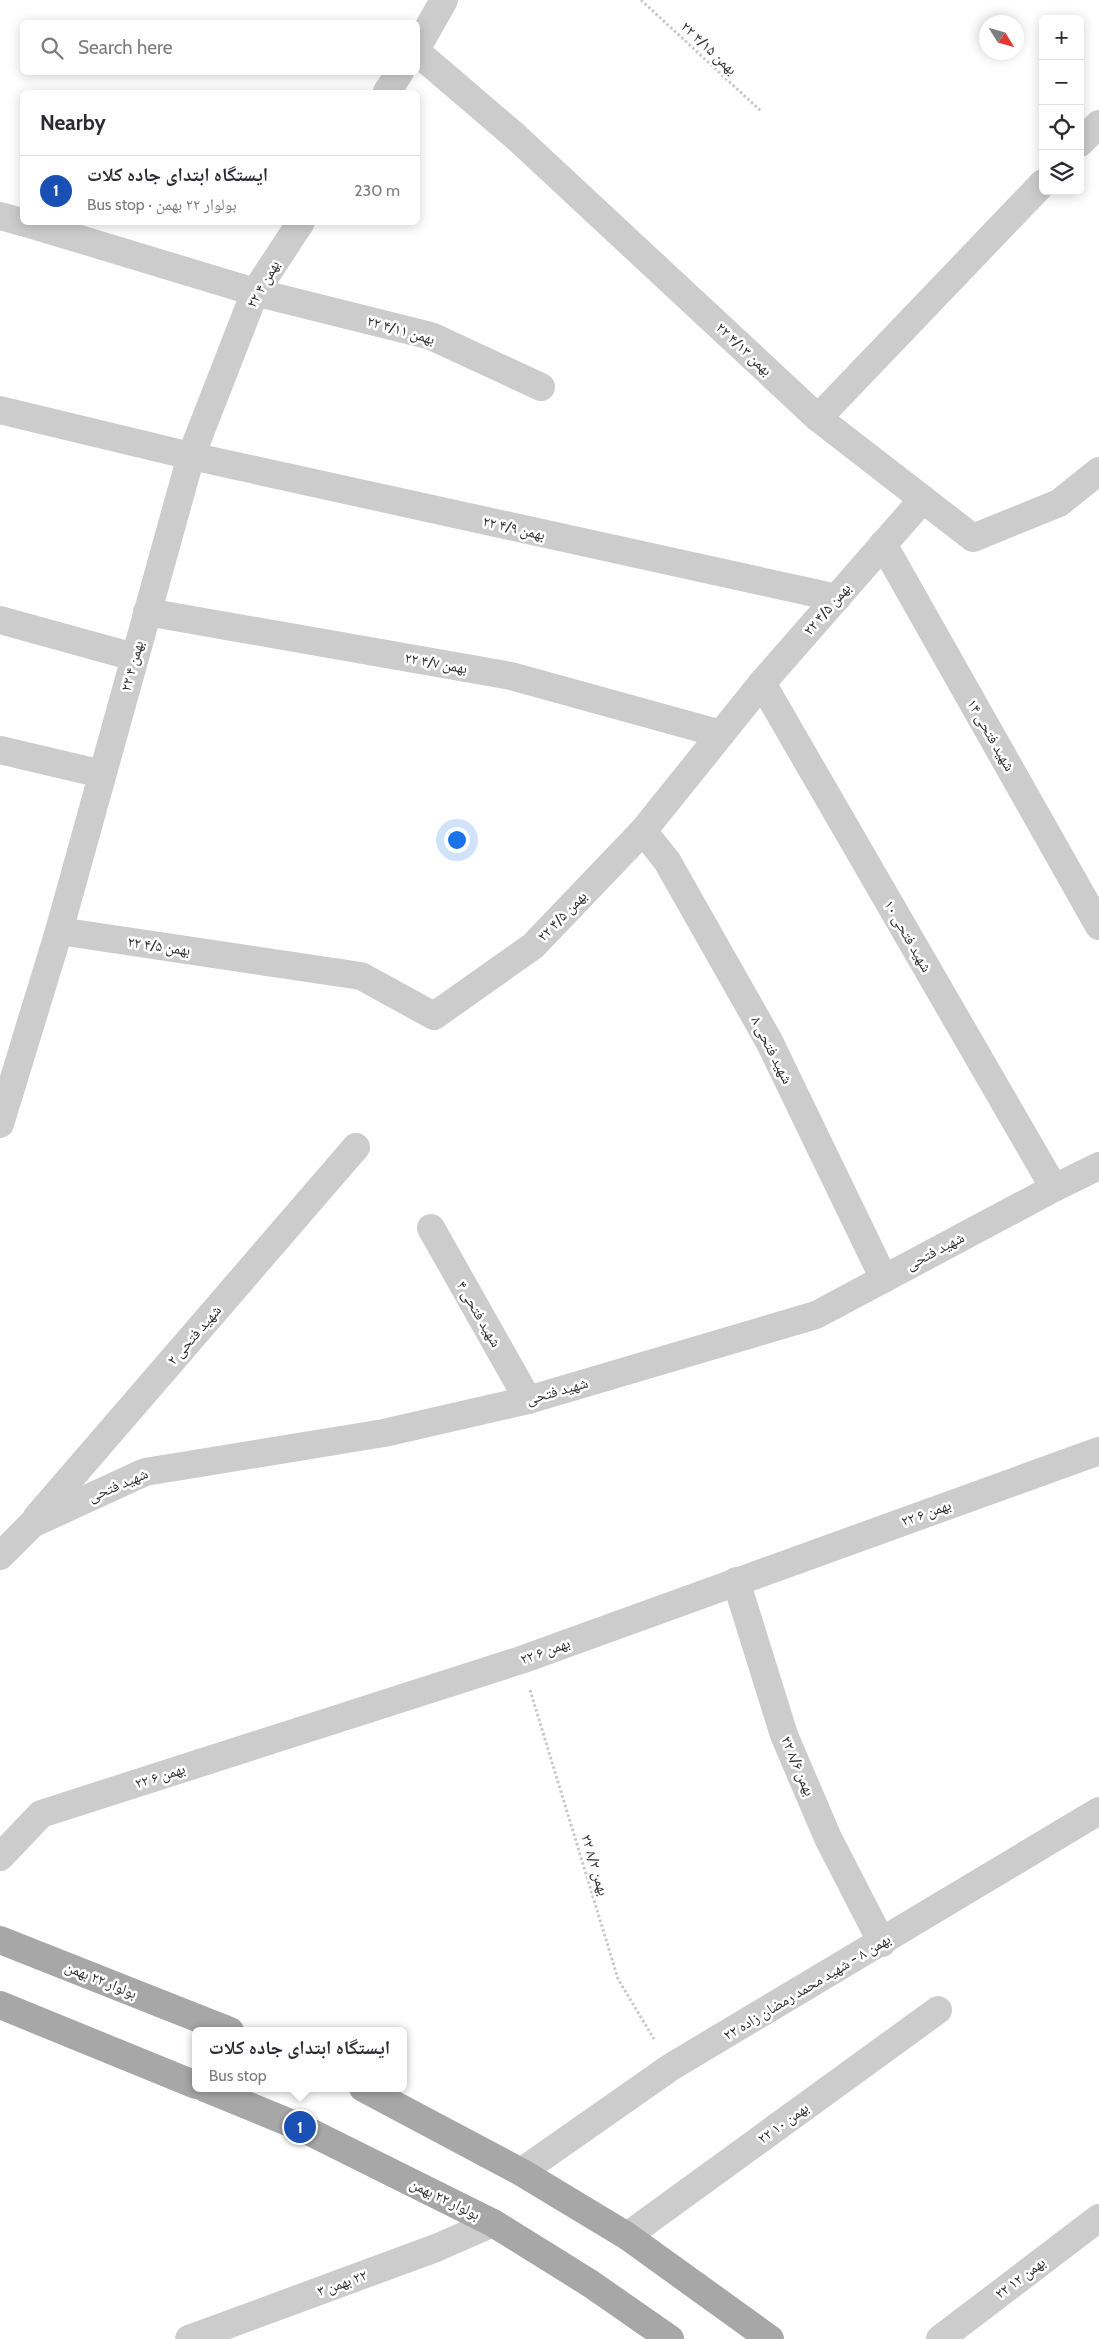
<!DOCTYPE html>
<html lang="en">
<head>
<meta charset="utf-8">
<style>
  body { margin:0; font-family:Cabin,"Noto Naskh Arabic",sans-serif; background:#f7f7f7; color:#2b2b33 }
  .controls { position:absolute; right:15px; top:15px; display:grid; overflow:hidden; border-radius:8px; box-shadow:0 2px 12px #0003 }
  .controls button { width:45px; height:45px; display:grid; place-items:center; padding:0; border:0; border-bottom:1px solid #e1e1e2; background:#fff; color:#2b2b33; font:25px sans-serif }
  .compass { position:absolute; left:979px; top:15px; width:45px; height:45px; border-radius:50%; background:#fff; box-shadow:0 2px 12px #0003; rotate:127deg }
  .you { position:absolute; left:456px; top:839px; width:18px; height:18px; margin:-12px; border:4px solid #fff; border-radius:50%; background:#1a73e8; box-shadow:0 0 0 8px #1a73e833 }
  .badge { display:grid; place-items:center; width:32px; height:32px; border-radius:50%; background:#d04855; color:#fff; font-size:16px; font-weight:700 }
  .pin { position:absolute; translate:-50% -50%; border:2px solid #fff; box-shadow:0 1px 5px #0006 }
  .popup { position:absolute; left:192px; top:2027px; width:215px; height:65px; box-sizing:border-box; display:grid; place-content:center; border-radius:8px; background:#fff; filter:drop-shadow(0 1px 4px #0005); font-size:16px; white-space:nowrap; color:#7c7c81 }
  .popup b { font-size:19px; color:#2b2b33 }
  .popup::after { content:''; position:absolute; left:50%; top:100%; margin-left:-10px; border:10px solid transparent; border-top-color:#fff }
  .list { margin:0; padding:0; list-style:none }
  h2 { display:flex; justify-content:space-between; align-items:center; height:65px; margin:0; padding:0 20px; font-size:21px }
  h2 small { font-size:16px; font-weight:400; color:#7c7c81 }
  .list li { display:grid; grid-template-columns:32px 1fr auto; gap:15px; align-items:center; box-sizing:border-box; height:70px; padding:0 20px; border-top:1px solid #e1e1e2 }
  .list b { display:block; font-size:19px; white-space:nowrap }
  .list p { margin:0; font-size:16px; white-space:nowrap; color:#7c7c81 }
  .list em { font-size:16px; font-style:normal; color:#7c7c81 }
  .icon { flex:none; width:28px; height:28px; fill:none; stroke:currentColor; stroke-width:2; stroke-linecap:round; stroke-linejoin:round }
  .map { position:relative; flex:none; width:1099px; height:2339px; overflow:hidden }
  .search { position:absolute; background:#fff; box-shadow:0 2px 12px #0003; left:20px; top:20px; width:400px; height:55px; display:flex; align-items:center; gap:12px; box-sizing:border-box; padding:0 18px; border-radius:8px; color:#7c7c81; font-size:19px }
  .panel { position:absolute; background:#fff; box-shadow:0 2px 12px #0003; left:20px; top:90px; width:400px; height:135px; border-radius:8px }
  .map>svg:first-child { display:block }
  .lines { fill:none; stroke-linecap:round; stroke-linejoin:round }
  .path { stroke:#c9c9c9; stroke-width:3; stroke-dasharray:2.5 2.5; stroke-linecap:butt }
  .minor { stroke:#ccc; stroke-width:28 }
  .tertiary { stroke:#ccc; stroke-width:28 }
  .primary { stroke:#a7a7a7; stroke-width:28 }
  .labels { text-anchor:middle; stroke-width:5; stroke-linejoin:round; paint-order:stroke }
  .street-label { font-size:15px; fill:#2f2f2f; stroke:#fff }
</style>
</head>
<body>
<div class="map">
<svg width="1099" height="2339" viewBox="0 0 1099 2339">
  <rect width="100%" height="100%" fill="#fff"/>
  <g class="lines">
    <g class="path">
      <path d="M 641,0 L 762,112"/>
      <path d="M 530,1690 L 618,1979 L 654,2039"/>
    </g>
    <g class="minor">
      <path d="M 418,53 L 515,136 L 818,418 L 973,538 L 1059,503 L 1099,471"/>
      <path d="M 1080,143 L 1099,124"/>
      <path d="M 0,216 L 22,222"/>
      <path d="M 23,222 L 255,292 L 431,336 L 541,387"/>
      <path d="M 0,410 L 191,456 L 837,598"/>
      <path d="M 818,418 L 1043,183"/>
      <path d="M 883,544 L 1099,926"/>
      <path d="M 147,612 L 511,676 L 721,734"/>
      <path d="M 0,620 L 134,657"/>
      <path d="M 762,683 L 1054,1188"/>
      <path d="M 0,750 L 102,774"/>
      <path d="M 643,831 L 667,861 L 769,1041 L 884,1279"/>
      <path d="M 59,931 L 361,976 L 434,1016 L 533,946 L 643,831 L 762,683 L 923,499"/>
      <path d="M 431,1228 L 528,1400"/>
      <path d="M 37,1517 L 356,1147"/>
      <path d="M 0,1556 L 32,1524 L 145,1472 L 384,1433 L 528,1400 L 816,1315 L 1054,1188 L 1099,1166"/>
      <path d="M 736,1581 L 784,1735 L 828,1838 L 882,1943"/>
      <path d="M 0,1857 L 41,1814 L 521,1660 L 1099,1451"/>
      <path d="M 521,2172 L 671,2067 L 1099,1811"/>
      <path d="M 627,2236 L 938,2010"/>
      <path d="M 189,2339 L 436,2248 L 493,2223"/>
      <path d="M 940,2339 L 1099,2218"/>
    </g>
    <g class="tertiary">
      <path d="M 418,46 L 444,0"/>
      <path d="M 387,92 L 400,72"/>
      <path d="M 0,1124 L 59,931 L 191,456 L 255,292 L 301,222"/>
    </g>
    <g class="primary">
      <path d="M 0,1940 L 230,2031"/>
      <path d="M 0,2005 L 196,2085"/>
      <path d="M 205,2088 L 300,2127 L 493,2223 L 591,2284 L 670,2339"/>
      <path d="M 363,2088 L 521,2172 L 627,2236 L 770,2339"/>
    </g>
  </g>
  <g class="labels">
    <g class="street-label">
      <text transform="translate(709 48) rotate(43)" y="5">۲۲ بهمن ۴/۱۵</text>
      <text transform="translate(263 284) rotate(-61)" y="5">۲۲ بهمن ۴</text>
      <text transform="translate(401 330) rotate(16)" y="5">۲۲ بهمن ۴/۱۱</text>
      <text transform="translate(744 349) rotate(43)" y="5">۲۲ بهمن ۴/۱۳</text>
      <text transform="translate(514 528) rotate(13)" y="5">۲۲ بهمن ۴/۹</text>
      <text transform="translate(827 609) rotate(-49)" y="5">۲۲ بهمن ۴/۵</text>
      <text transform="translate(436 663) rotate(10)" y="5">۲۲ بهمن ۴/۷</text>
      <text transform="translate(132 666) rotate(-75)" y="5">۲۲ بهمن ۴</text>
      <text transform="translate(991 735) rotate(60)" y="5">شهید فتحی ۱۴</text>
      <text transform="translate(562 916) rotate(-46)" y="5">۲۲ بهمن ۴/۵</text>
      <text transform="translate(908 936) rotate(60)" y="5">شهید فتحی ۱۰</text>
      <text transform="translate(159 946) rotate(8)" y="5">۲۲ بهمن ۴/۵</text>
      <text transform="translate(772 1050) rotate(63)" y="5">شهید فتحی ۸</text>
      <text transform="translate(935 1251) rotate(-28)" y="5">شهید فتحی</text>
      <text transform="translate(479 1314) rotate(60)" y="5">شهید فتحی ۴</text>
      <text transform="translate(194 1335) rotate(-49)" y="5">شهید فتحی ۲</text>
      <text transform="translate(557 1391) rotate(-16)" y="5">شهید فتحی</text>
      <text transform="translate(118 1485) rotate(-23)" y="5">شهید فتحی</text>
      <text transform="translate(926 1513) rotate(-20)" y="5">۲۲ بهمن ۶</text>
      <text transform="translate(545 1651) rotate(-20)" y="5">۲۲ بهمن ۶</text>
      <text transform="translate(798 1766) rotate(67)" y="5">۲۲ بهمن ۸/۶</text>
      <text transform="translate(160 1776) rotate(-18)" y="5">۲۲ بهمن ۶</text>
      <text transform="translate(595 1865) rotate(73)" y="5">۲۲ بهمن ۸/۲</text>
      <text transform="translate(101 1980) rotate(22)" y="5">بولوار ۲۲ بهمن</text>
      <text transform="translate(807 1987) rotate(-31)" y="5">۲۲ بهمن ۸ - شهید محمد رمضان زاده</text>
      <text transform="translate(783 2123) rotate(-36)" y="5">۲۲ بهمن ۱۰</text>
      <text transform="translate(445 2199) rotate(26)" y="5">بولوار ۲۲ بهمن</text>
      <text transform="translate(1020 2278) rotate(-37)" y="5">۲۲ بهمن ۱۲</text>
      <text transform="translate(342 2283) rotate(-20)" y="5">٢٢ بهمن ۳</text>
    </g>
  </g>
</svg>
<div class="controls">
<button>+</button>
<button>−</button>
<button><svg class="icon" aria-label="locate" viewBox="0 0 24 24"><circle cx="12" cy="12" r="6"/><path d="M12 2v4M12 18v4M2 12h4M18 12h4"/></svg></button>
<button><svg class="icon" aria-label="layers" viewBox="0 0 24 24"><path d="M12 4l9 5-9 5-9-5zM3 14l9 5 9-5"/></svg></button>
</div>
<svg class="compass" viewBox="-18 -18 36 36"><path d="M0-13l5 13h-10z" fill="#e53935"/><path d="M0 13l5-13h-10z" fill="#7c7c81"/></svg>
<div class="you"></div>
<div class="pin badge" style="left:300px;top:2127px;background:#1a4fb4">1</div>
<div class="popup"><b>ایستگاه ابتدای جاده کلات</b>Bus stop</div>
<div class="search"><svg class="icon" aria-label="search" viewBox="0 0 24 24"><circle cx="10" cy="10" r="6"/><path d="M15 15l6 6"/></svg>Search here</div>
<section class="panel">
<h2>Nearby<small></small></h2>
<ul class="list">
<li><span class="badge" style="background:#1a4fb4">1</span><div><b>ایستگاه ابتدای جاده کلات</b><p>Bus stop · بولوار ۲۲ بهمن</p></div><em>230 m</em></li>
</ul>
</section>
</div>
</body>
</html>
